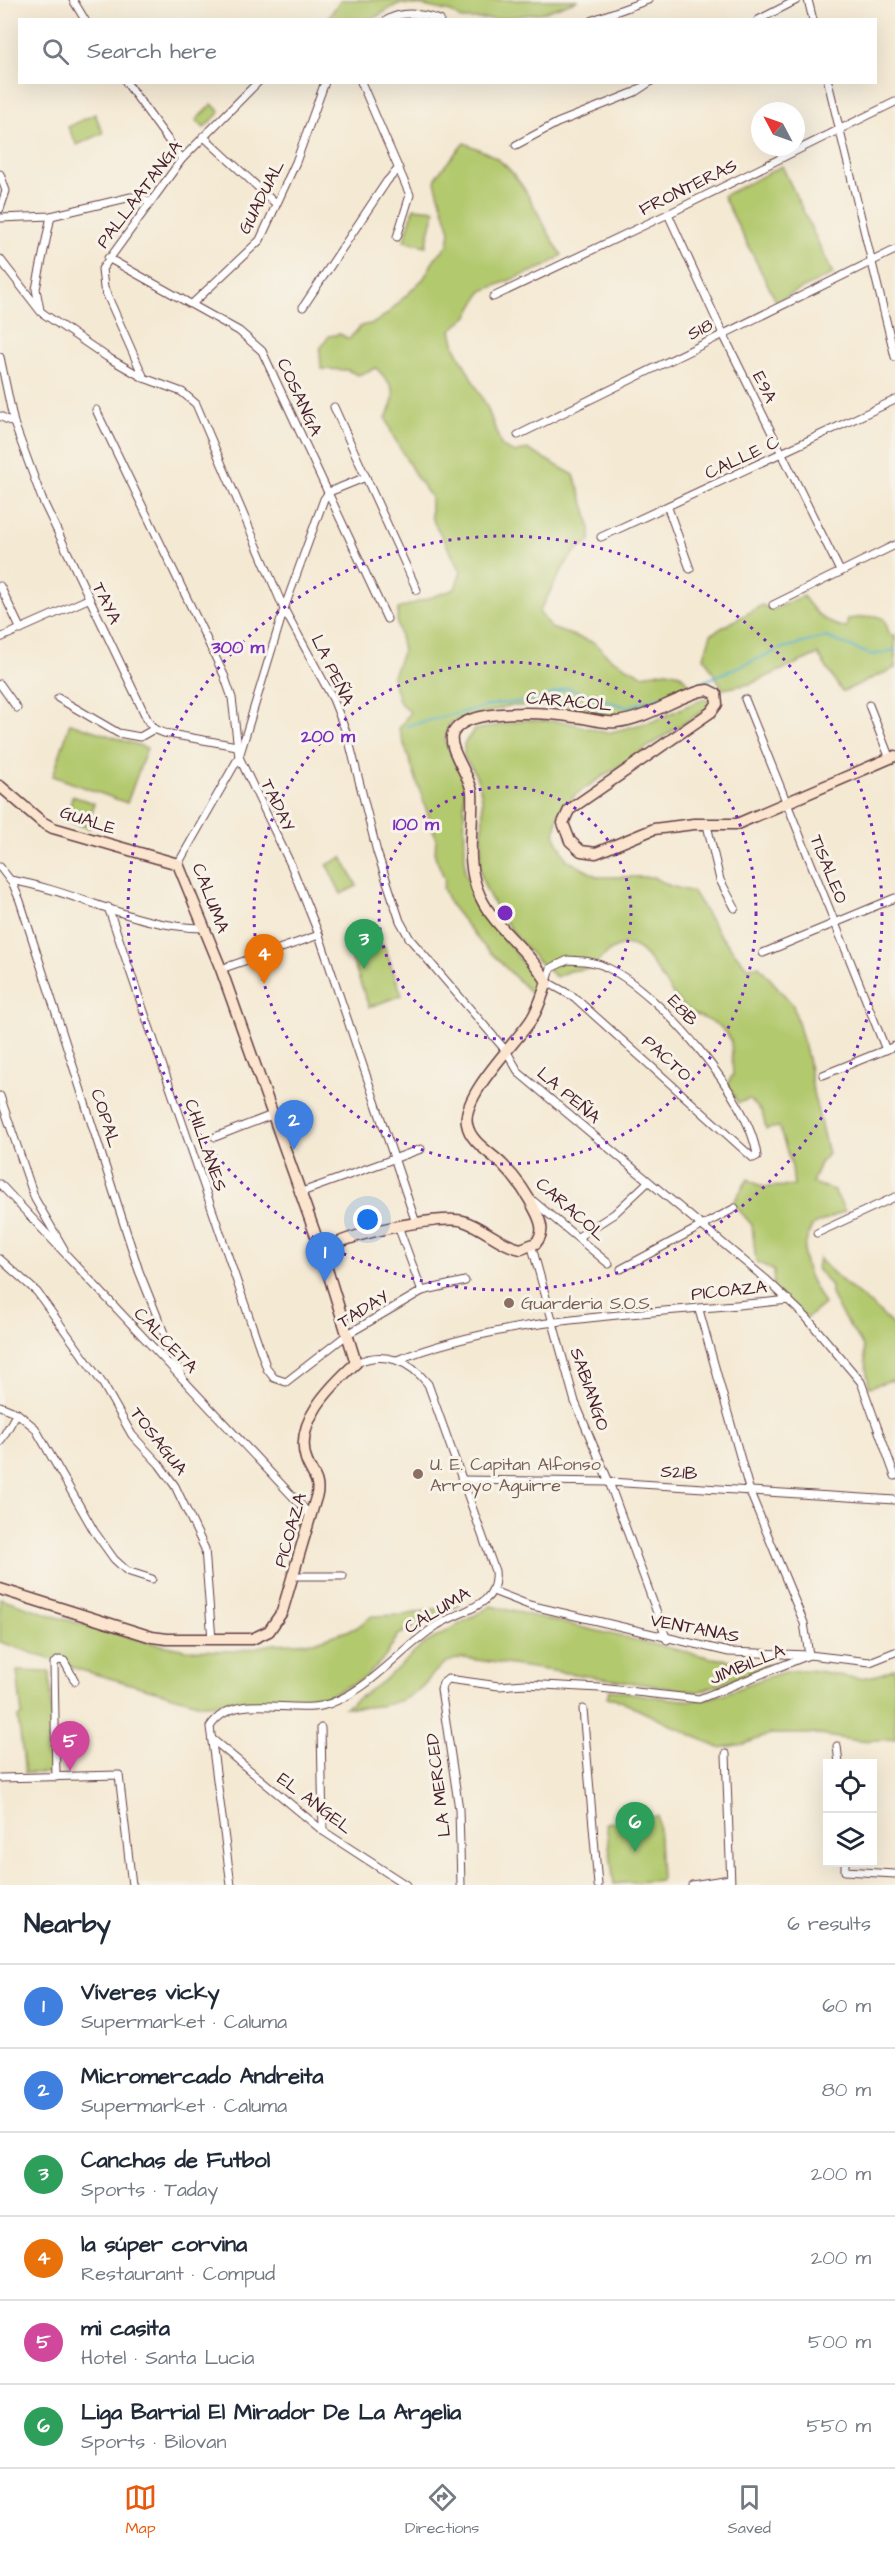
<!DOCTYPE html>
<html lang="en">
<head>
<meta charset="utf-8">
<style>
  body { margin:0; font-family:"Architects Daughter",sans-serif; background:#f2f2f3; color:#1f2937 }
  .controls { position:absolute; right:18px; bottom:18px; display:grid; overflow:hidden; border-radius:0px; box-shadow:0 6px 24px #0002 }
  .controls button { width:54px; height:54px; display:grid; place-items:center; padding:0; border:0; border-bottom:2px solid #e0e1e3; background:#fff; color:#1f2937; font:30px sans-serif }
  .compass { position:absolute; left:751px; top:102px; width:54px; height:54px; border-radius:50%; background:#fff; box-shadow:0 6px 24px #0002; rotate:311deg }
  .you { position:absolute; left:368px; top:1220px; width:21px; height:21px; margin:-15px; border:4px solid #fff; border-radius:50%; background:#1a73e8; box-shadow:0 0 0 9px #1a73e833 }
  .badge { display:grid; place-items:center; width:39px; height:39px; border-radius:50%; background:#ea580c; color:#fff; font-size:20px; font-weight:700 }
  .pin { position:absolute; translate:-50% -50px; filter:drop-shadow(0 2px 3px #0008) }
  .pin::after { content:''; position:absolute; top:32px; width:21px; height:18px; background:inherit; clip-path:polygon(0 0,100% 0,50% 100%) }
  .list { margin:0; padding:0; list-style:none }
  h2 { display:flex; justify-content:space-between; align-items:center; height:78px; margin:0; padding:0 24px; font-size:26px }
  h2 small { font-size:20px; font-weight:400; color:#747a83 }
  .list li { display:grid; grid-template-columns:39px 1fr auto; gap:18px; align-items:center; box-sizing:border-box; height:84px; padding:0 24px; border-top:2px solid #e0e1e3 }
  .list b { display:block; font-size:22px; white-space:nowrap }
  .list p { margin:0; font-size:20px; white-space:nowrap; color:#747a83 }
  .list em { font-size:20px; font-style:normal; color:#747a83 }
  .icon { flex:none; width:33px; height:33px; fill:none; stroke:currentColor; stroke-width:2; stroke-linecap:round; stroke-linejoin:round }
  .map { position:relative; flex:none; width:895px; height:1885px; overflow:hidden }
  .search { position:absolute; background:#fff; box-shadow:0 6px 24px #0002; left:18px; right:18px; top:18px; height:66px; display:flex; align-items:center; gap:15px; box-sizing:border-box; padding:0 21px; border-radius:0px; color:#747a83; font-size:22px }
  .sheet { height:582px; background:#fff }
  nav { display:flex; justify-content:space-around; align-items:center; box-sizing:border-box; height:84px; border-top:2px solid #e0e1e3; background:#fff; font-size:16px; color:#747a83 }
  nav a { display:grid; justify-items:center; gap:3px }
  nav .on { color:#ea580c }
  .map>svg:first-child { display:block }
  .green { fill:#b3c96e; stroke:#7e744c; stroke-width:1.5 }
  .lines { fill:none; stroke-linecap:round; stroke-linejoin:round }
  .stream { stroke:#4faece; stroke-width:2 }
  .street-casing { stroke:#643d44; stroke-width:9 }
  .secondary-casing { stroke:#643d44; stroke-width:13 }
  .street { stroke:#fff; stroke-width:7 }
  .secondary { stroke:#fbe5cf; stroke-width:10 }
  .ring { fill:none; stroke:#7b2cbf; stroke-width:3; stroke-dasharray:3 6 }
  .education-dot { fill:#8d6e63; stroke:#f7f3e8; stroke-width:2 }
  .labels { text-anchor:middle; stroke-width:6; stroke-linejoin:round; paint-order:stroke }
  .street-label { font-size:18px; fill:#4a1f2b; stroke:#f7f3e8 }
  .education-label { font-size:18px; fill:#785e54; stroke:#f7f3e8; text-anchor:start }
  .centre { fill:#7b2cbf; stroke:#f7f3e8; stroke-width:3 }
  .ring-label { font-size:18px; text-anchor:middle; font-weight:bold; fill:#7b2cbf; stroke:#f7f3e8; stroke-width:6; stroke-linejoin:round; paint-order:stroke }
</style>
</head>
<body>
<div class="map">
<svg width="895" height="1885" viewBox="0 0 895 1885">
  <rect width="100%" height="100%" fill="#f7f3e8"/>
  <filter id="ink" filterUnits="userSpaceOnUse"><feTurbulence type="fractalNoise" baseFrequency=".0167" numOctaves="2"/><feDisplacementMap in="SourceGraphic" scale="12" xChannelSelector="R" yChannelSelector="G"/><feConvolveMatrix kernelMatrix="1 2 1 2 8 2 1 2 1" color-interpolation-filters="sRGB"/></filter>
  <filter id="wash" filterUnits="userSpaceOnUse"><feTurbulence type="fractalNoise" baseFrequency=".008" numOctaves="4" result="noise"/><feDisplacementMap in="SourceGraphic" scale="24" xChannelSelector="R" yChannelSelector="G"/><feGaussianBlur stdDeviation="1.35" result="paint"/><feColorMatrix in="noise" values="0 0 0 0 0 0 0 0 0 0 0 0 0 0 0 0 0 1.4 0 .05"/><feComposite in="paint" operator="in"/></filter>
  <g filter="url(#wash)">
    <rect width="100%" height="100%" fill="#f4e9d3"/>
    <g class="green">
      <path d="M 341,0 L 578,0 L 545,12 L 500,19 L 461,19 L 451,12 L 420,5 L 398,4 L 372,19 L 327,19 Z"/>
      <path d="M 212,104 L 220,112 L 204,128 L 196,120 Z"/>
      <path d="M 95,114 L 103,133 L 77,145 L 68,127 Z"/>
      <path d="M 464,143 C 474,147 485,151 494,157 C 525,175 541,226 562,255 L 546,266 L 482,291 L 468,316 L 451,330 L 455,347 L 487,407 L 502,447 L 515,453 L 527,449 L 574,475 C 580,495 593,521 590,542 C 568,548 551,593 539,612 L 551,628 L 595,643 L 610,658 L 642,675 L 667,671 L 680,674 L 689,684 L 661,703 L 617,718 L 563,706 L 509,706 L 449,723 L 445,741 L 464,782 L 465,872 L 481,912 L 510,945 L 536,982 L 531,993 L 480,942 L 450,904 L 443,888 L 445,880 L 435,856 L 436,838 L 399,729 L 410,712 L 400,703 L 392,678 L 403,650 L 397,623 L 398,609 L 455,589 L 461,571 L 431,517 L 431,497 L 417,478 L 392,434 L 386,418 C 399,392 395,388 376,368 L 358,375 L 347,370 L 321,369 L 320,349 L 329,336 L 340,334 L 349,339 L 361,326 L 374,323 L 387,314 L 424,278 L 435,258 L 448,245 L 450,231 L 435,182 L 437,175 Z"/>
      <path d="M 782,166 L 833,274 L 776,301 L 723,196 Z"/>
      <path d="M 414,208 L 435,210 L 426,246 L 404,241 Z"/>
      <path d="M 803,596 C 816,614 824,623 846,628 L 848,619 L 876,616 L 884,619 L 890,635 L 895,635 L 895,668 L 842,692 L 818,654 L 750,684 L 723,689 L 704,657 L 711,634 L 762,605 L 772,610 Z"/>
      <path d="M 702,699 L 709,700 L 709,707 L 576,794 L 558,815 L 555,836 L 567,860 L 598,877 L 653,877 L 670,886 L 693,892 L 720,935 L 747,967 L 759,966 L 793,1005 L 808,1058 L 813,1092 L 828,1154 L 820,1163 L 812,1183 L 834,1190 L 845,1211 L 812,1226 C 796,1260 807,1273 824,1304 L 807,1318 L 773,1290 L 774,1271 L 756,1261 L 752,1225 L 733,1203 L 748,1179 L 762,1187 L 794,1186 L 792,1167 L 779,1127 L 766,1129 L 762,1112 L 749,1099 L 738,1103 L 727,1084 L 733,1075 L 731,1040 C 728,1036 724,1030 719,1026 C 707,1018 693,1016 683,1006 C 651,975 642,910 592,968 L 569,971 L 556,977 C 530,957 488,906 481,874 C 479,867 481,857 481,850 C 483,818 488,783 464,758 L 464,744 L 474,730 L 527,720 L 566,722 L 607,733 L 654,721 Z"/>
      <path d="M 70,723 L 147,748 L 127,803 L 53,776 Z"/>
      <path d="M 72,796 L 94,803 L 92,813 L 87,813 L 93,815 L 89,828 L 67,822 Z"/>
      <path d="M 342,857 L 357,886 L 341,894 L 327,865 Z"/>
      <path d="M 384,945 L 402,995 L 369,1007 L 351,957 Z"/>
      <path d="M 819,1258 C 841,1285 872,1301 895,1328 L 895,1383 L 892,1380 L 869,1387 L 863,1346 L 842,1315 L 831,1294 L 831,1286 L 817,1269 Z"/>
      <path d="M 0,1598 L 60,1618 L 143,1641 L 186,1650 L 236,1651 L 274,1644 L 314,1642 L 356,1628 L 372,1616 L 404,1615 L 461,1604 L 398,1635 L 385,1657 L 365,1678 L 319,1700 L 201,1704 L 81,1670 L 0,1642 Z"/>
      <path d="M 491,1606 L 712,1658 L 773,1665 L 697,1692 L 463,1658 C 436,1661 435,1677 416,1692 C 395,1707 369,1708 345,1707 L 382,1682 L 424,1644 Z"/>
      <path d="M 895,1668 L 895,1739 L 858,1741 L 814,1734 L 771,1734 L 744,1744 L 719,1748 L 614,1698 L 607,1698 L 609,1690 C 630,1692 683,1703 700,1700 C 732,1695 761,1675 792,1671 C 832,1665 850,1691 895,1668 Z"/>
      <path d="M 17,1671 L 50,1672 L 54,1773 L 25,1773 L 18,1717 L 22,1715 Z"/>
      <path d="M 658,1816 L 661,1880 L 614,1884 L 606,1823 Z"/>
    </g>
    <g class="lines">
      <path class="stream" d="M 406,726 L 496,704 L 534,701 L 567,688 L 626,707 L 679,692 L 783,648 L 826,637 L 872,655 L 895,650"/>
    </g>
  </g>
  <g filter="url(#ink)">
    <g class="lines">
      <defs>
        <g id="street">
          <path d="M 73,0 L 85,20"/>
          <path d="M 808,0 L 813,20"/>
          <path d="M 387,20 C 403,10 423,14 440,20"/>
          <path d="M 593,20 L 648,0"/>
          <path d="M 758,20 L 797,0"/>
          <path d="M 126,82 L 182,159"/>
          <path d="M 361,82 L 410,195 L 397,237"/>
          <path d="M 828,82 L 895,357"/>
          <path d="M 203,136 L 276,204"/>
          <path d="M 516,145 L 557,123 L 635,92 L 650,82"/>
          <path d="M 0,174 L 6,191 L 0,209"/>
          <path d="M 668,214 L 723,334 L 840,571"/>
          <path d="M 0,218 L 51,216 L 131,197 L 141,197 L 148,202"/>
          <path d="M 108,258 L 239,331 L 262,351 L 387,619"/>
          <path d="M 0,259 L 41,312 L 107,357 L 144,378 L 182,392 L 196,404 L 284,609 L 333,699 L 348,737 L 377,852 L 400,921 L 410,939 L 507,1052 L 519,1073 L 768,1281 L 806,1317 L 861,1382 L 895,1476"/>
          <path d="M 493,297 L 668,214 L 895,102"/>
          <path d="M 192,304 L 260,240 L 296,162 L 325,82"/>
          <path d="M 303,307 L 387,181 L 399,168"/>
          <path d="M 40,310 L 36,289 L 51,216"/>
          <path d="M 0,357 L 14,423 L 42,499 L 148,721 L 154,729 L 164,733 L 237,746"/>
          <path d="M 144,378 L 104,288 L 102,269 L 182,159 L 258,82"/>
          <path d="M 334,407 L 417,590"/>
          <path d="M 96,410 L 224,675 L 232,698 L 239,757 L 291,865 L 319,935 L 416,1223"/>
          <path d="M 0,416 L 14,423"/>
          <path d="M 518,435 L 895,250"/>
          <path d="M 668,508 L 690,569"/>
          <path d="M 601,537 L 895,400"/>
          <path d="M 0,586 L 21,630"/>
          <path d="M 773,605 L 895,545"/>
          <path d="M 0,638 L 88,599"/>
          <path d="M 0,684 L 17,708"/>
          <path d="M 58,698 L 118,733 L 140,737 L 154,729"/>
          <path d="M 745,699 L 886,1050"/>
          <path d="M 869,705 L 890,759"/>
          <path d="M 707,825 L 720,880 L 735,908"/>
          <path d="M 178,864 L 239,757 L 284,609 L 324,499 L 329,492 L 366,477"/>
          <path d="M 0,867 L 13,884 L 20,901 L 139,1271 L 182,1378"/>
          <path d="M 10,880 C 77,891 136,928 204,928"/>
          <path d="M 108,907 L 267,1369 L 274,1378 L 286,1382 L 348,1334 L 422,1291 L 465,1281"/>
          <path d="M 763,953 L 895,898"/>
          <path d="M 568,960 C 582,961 595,961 608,968 C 660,993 750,1098 757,1156 L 753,1158 L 574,997 L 547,982 L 551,968 Z"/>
          <path d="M 221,969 L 319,935"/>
          <path d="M 823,1075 L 895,1046"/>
          <path d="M 0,1096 L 35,1199 L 64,1249"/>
          <path d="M 215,1137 L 272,1115"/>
          <path d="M 0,1184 L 311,1516"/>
          <path d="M 299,1193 L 421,1149"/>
          <path d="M 532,1200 L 609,1264"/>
          <path d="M 398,1226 L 422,1291"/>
          <path d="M 817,1233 L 895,1197"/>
          <path d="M 578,1237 L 614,1214 L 648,1182"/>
          <path d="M 532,1247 L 575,1402 L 609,1482 L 667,1640"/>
          <path d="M 0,1259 L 37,1292 L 103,1384 L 132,1435 L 159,1464 L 175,1486 L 205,1549 L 212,1640"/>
          <path d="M 621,1269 L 735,1208"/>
          <path d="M 699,1310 L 750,1492 L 804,1623 L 809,1655"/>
          <path d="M 397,1360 C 515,1313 663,1314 789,1300"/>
          <path d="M 0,1406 L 17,1413 L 35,1428 L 94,1531 L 114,1559 L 127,1571 L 152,1579"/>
          <path d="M 0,1442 L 17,1413"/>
          <path d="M 461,1480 L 609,1482 L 895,1500"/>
          <path d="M 294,1576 L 343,1576"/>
          <path d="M 493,1591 L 529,1605 L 729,1652 L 809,1655 L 870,1662 L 895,1652"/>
          <path d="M 583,1709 L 598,1885"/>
          <path d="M 321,1728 L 323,1831"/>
          <path d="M 212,1739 L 323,1831 L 406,1885"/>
          <path d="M 837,1746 L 839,1764"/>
          <path d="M 726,1754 L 731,1885"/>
          <path d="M 56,1777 L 54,1663 L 59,1660 L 64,1661 L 75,1681"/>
          <path d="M 0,1778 L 119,1775 L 132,1885"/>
          <path d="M 845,1862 L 845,1871 L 895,1874"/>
          <path d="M 231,1885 L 210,1727 C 232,1691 286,1713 321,1706 C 365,1696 399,1650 436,1626 C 451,1616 472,1611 485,1600 C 494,1592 496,1582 495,1571 L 428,1384 C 410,1361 384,1350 356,1363"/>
          <path d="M 461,1885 L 459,1809 L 441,1689 L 443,1683 L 448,1679 L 499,1686 L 525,1684 L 600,1688 L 699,1699 L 809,1655"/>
          <path d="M 692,1885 L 730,1879"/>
        </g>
        <g id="secondary">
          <path d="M 0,786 L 42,822 L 53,828 L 178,864 L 221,969 L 322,1253 L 356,1363 C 331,1386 294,1422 306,1459 C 310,1472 320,1479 317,1494 L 282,1612 L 269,1631 L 252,1639 L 167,1639 L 152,1637 L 0,1589"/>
          <path d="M 322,1253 C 333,1236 442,1214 463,1221 C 483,1227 500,1245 521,1249 L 536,1243 C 544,1233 542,1225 537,1214 C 528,1195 517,1179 503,1165 C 490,1152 470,1142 467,1124 C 461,1096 516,1043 531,1020 C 539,1008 542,996 547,982 C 530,951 495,929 480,896 C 464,863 474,827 472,792 C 470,775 446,747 453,733 C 466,706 551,713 575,717 C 589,718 603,724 616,722 C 646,719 673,699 701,691 L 708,690 L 716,694 L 717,704 L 711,712 L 569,810 L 563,823 L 570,841 L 581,851 L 596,853 L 654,829 L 694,824 L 737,824 L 895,756"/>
        </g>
      </defs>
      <use href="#street" class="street-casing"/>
      <use href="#secondary" class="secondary-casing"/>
      <use href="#street" class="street"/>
      <use href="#secondary" class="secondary"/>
    </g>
  </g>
  <g class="ring">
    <circle cx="505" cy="913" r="126"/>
    <circle cx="505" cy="913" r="251"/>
    <circle cx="505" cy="913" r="377"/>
  </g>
  <g class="education-dot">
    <circle cx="509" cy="1303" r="6"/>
    <circle cx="418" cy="1474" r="6"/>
  </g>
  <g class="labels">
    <g class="street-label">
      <text transform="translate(688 187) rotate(-26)" y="6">FRONTERAS</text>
      <text transform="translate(139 194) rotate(-53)" y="6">PALLAATANGA</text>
      <text transform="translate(261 197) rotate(-63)" y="6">GUADUAL</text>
      <text transform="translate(700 329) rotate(-27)" y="6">S18</text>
      <text transform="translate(765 387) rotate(64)" y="6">E9A</text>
      <text transform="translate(300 397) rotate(65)" y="6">COSANGA</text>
      <text transform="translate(742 457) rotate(-25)" y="6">CALLE C</text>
      <text transform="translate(107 603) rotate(64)" y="6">TAYA</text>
      <text transform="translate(333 670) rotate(64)" y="6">LA PEÑA</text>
      <text transform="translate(569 701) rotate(5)" y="6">CARACOL</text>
      <text transform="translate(278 805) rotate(64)" y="6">TADAY</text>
      <text transform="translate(88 820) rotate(18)" y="6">GUALE</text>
      <text transform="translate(829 869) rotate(68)" y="6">TISALEO</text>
      <text transform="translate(211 898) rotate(69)" y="6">CALUMA</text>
      <text transform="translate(683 1010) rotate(48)" y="6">E8B</text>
      <text transform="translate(667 1058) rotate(42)" y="6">PACTO</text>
      <text transform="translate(569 1095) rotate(40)" y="6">LA PEÑA</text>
      <text transform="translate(106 1118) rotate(72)" y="6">COPAL</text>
      <text transform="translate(206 1145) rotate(71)" y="6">CHILLANES</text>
      <text transform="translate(571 1209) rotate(41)" y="6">CARACOL</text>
      <text transform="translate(729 1290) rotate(-6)" y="6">PICOAZA</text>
      <text transform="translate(363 1309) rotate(-31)" y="6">TADAY</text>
      <text transform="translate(166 1340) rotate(46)" y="6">CALCETA</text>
      <text transform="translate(590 1389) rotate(71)" y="6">SABIANGO</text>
      <text transform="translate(159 1441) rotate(52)" y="6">TOSAGUA</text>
      <text transform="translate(679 1472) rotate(4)" y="6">S21B</text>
      <text transform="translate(290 1530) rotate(-74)" y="6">PICOAZA</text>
      <text transform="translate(437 1610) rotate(-31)" y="6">CALUMA</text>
      <text transform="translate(695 1628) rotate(11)" y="6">VENTANAS</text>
      <text transform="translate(747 1664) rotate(-22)" y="6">JIMBILLA</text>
      <text transform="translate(438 1785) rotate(-97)" y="6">LA MERCED</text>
      <text transform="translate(315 1803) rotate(37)" y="6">EL ANGEL</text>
    </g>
    <g class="education-label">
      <text x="521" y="1309">Guarderia S.O.S.</text>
      <text x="430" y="1470">U. E. Capitan Alfonso<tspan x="430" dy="21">Arroyo Aguirre</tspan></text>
    </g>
  </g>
  <circle cx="505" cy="913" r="9" class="centre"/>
  <g class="ring-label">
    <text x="238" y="653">300 m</text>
    <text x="328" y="742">200 m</text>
    <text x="416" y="830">100 m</text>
  </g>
</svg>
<div class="controls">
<button><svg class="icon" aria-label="locate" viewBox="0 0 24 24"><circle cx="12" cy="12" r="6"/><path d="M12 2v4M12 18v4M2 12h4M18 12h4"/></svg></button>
<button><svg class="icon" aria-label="layers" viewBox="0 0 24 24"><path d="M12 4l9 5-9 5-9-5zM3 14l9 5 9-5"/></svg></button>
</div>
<svg class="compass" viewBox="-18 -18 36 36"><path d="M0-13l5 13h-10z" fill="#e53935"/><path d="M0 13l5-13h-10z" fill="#747a83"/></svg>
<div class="you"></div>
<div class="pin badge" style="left:325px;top:1282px;background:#3f7fe0">1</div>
<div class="pin badge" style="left:294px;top:1150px;background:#3f7fe0">2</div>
<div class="pin badge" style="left:364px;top:969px;background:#2e9e5b">3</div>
<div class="pin badge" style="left:264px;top:984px;background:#e8710a">4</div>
<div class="pin badge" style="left:70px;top:1771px;background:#d1479c">5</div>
<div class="pin badge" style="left:635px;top:1852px;background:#2e9e5b">6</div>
<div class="search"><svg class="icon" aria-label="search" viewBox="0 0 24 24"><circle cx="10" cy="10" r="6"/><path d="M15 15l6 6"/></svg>Search here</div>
</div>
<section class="sheet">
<h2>Nearby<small>6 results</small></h2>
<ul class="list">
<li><span class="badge" style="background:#3f7fe0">1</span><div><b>Víveres vicky</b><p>Supermarket · Caluma</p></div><em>60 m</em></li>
<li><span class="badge" style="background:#3f7fe0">2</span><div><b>Micromercado Andreita</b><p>Supermarket · Caluma</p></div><em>80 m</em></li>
<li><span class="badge" style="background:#2e9e5b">3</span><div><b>Canchas de Futbol</b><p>Sports · Taday</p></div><em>200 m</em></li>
<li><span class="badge" style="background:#e8710a">4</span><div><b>la súper corvina</b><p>Restaurant · Compud</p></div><em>200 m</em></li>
<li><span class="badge" style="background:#d1479c">5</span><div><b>mi casita</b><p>Hotel · Santa Lucia</p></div><em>500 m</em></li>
<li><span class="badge" style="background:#2e9e5b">6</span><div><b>Liga Barrial El Mirador De La Argelia</b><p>Sports · Bilovan</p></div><em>550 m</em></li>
</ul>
</section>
<nav>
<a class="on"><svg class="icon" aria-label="map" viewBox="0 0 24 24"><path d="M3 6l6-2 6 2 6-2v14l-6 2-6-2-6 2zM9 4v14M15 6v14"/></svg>Map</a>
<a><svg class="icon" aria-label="directions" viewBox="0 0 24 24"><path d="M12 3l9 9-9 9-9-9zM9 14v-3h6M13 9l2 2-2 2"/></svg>Directions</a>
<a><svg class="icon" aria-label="saved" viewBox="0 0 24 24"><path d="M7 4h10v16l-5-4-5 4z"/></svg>Saved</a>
</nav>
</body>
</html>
